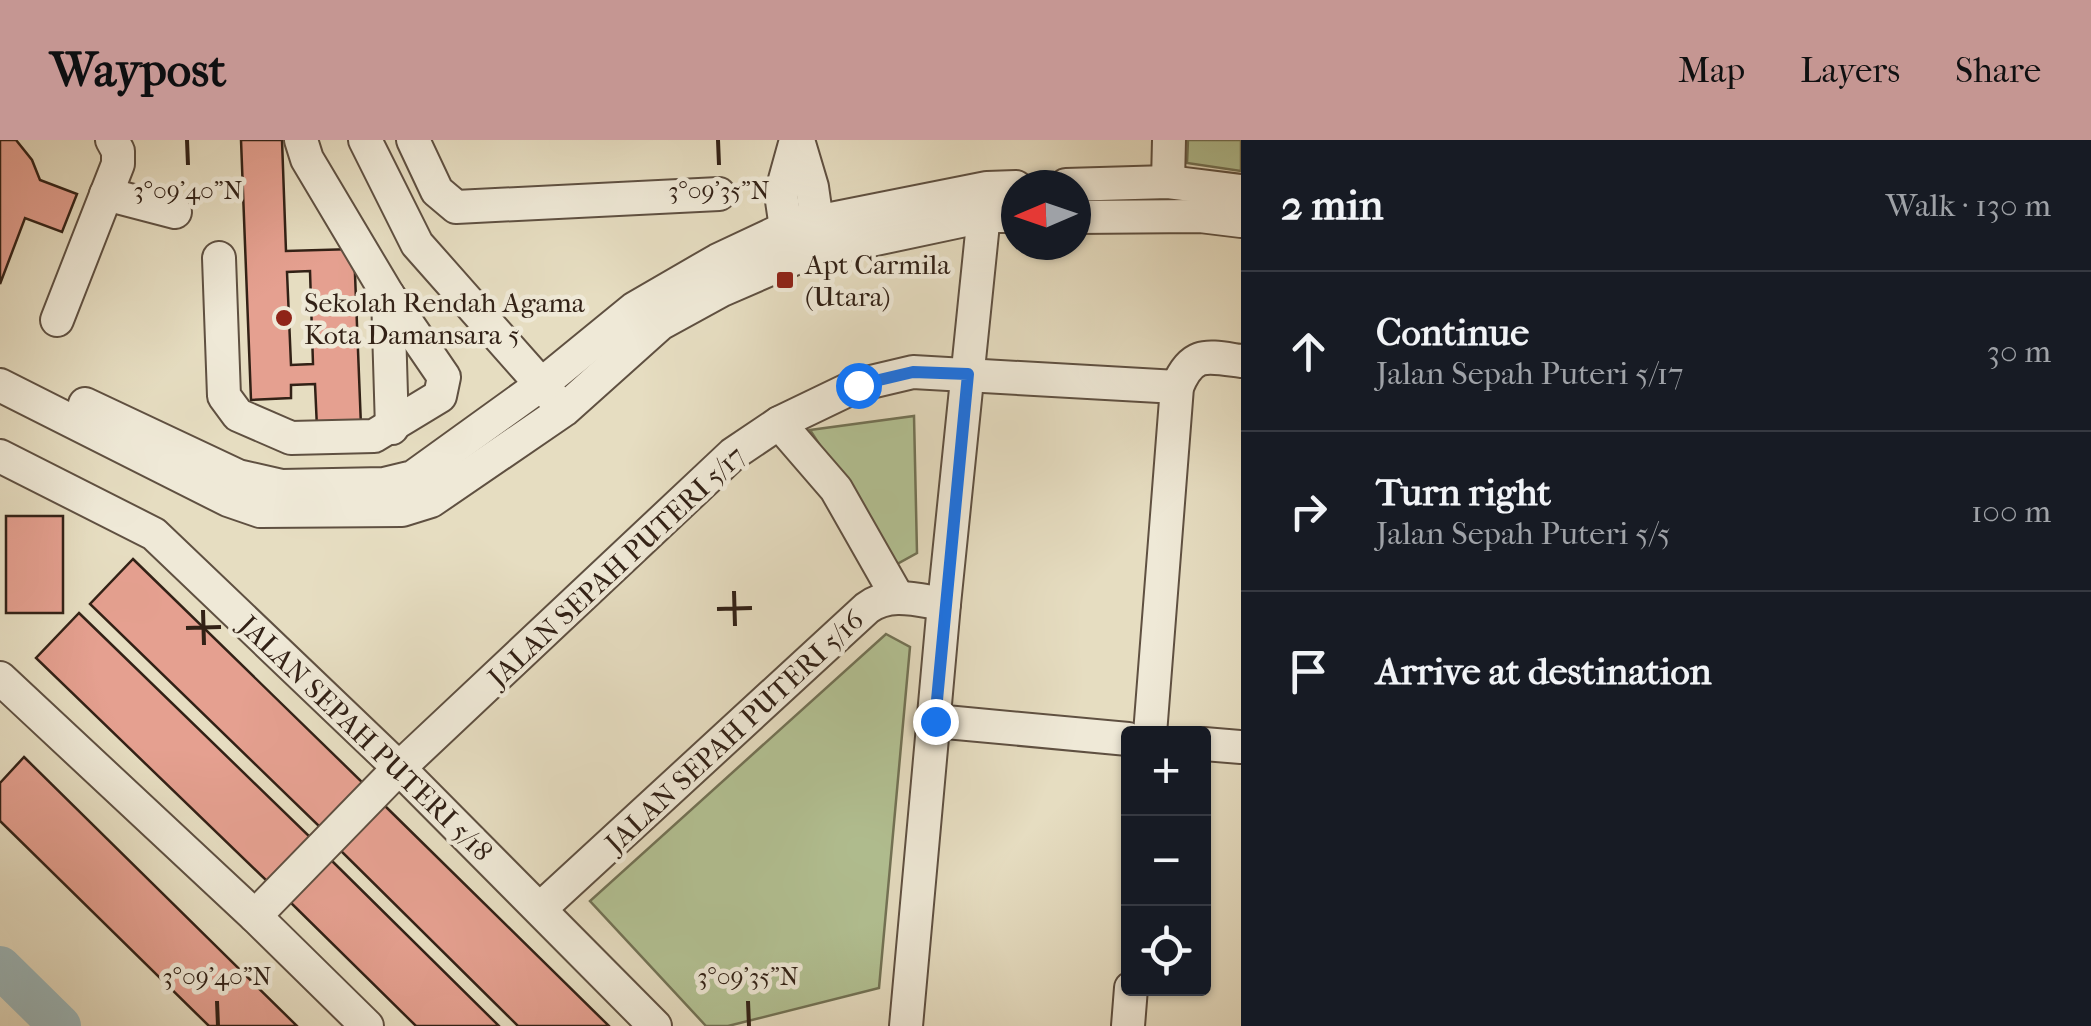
<!DOCTYPE html>
<html lang="en">
<head>
<meta charset="utf-8">
<style>
  body { margin:0; font-family:"IM FELL French Canon",serif; background:#242831; color:#f1f3f6 }
  .controls { position:absolute; right:30px; bottom:30px; display:grid; overflow:hidden; border-radius:10px; box-shadow:0 2px 8px #0004 }
  .controls button { width:90px; height:90px; display:grid; place-items:center; padding:0; border:0; border-bottom:2px solid #363941; background:#171b24; color:#f1f3f6; font:50px sans-serif }
  .compass { position:absolute; left:1001px; top:30px; width:90px; height:90px; border-radius:50%; background:#171b24; box-shadow:0 2px 8px #0004; rotate:268deg }
  .stop { position:absolute; width:30px; height:30px; margin:-22px; border:8px solid #1a73e8; border-radius:50%; background:#fff }
  .stop.end { background:#1a73e8; border-color:#fff; box-shadow:0 2px 10px #0008 }
  .list { margin:0; padding:0; list-style:none }
  h2 { display:flex; justify-content:space-between; align-items:center; height:130px; margin:0; padding:0 40px; font-size:42px }
  h2 small { font-size:32px; font-weight:400; color:#9ea1a6 }
  .list li { display:grid; grid-template-columns:65px 1fr auto; gap:30px; align-items:center; box-sizing:border-box; height:160px; padding:0 40px; border-top:2px solid #363941 }
  .list b { display:block; font-size:38px; white-space:nowrap }
  .list p { margin:0; font-size:32px; white-space:nowrap; color:#9ea1a6 }
  .list em { font-size:32px; font-style:normal; color:#9ea1a6 }
  .icon { flex:none; width:55px; height:55px; fill:none; stroke:currentColor; stroke-width:2; stroke-linecap:round; stroke-linejoin:round }
  .map { position:relative; flex:none; width:1241px; height:886px; overflow:hidden }
  header { display:flex; align-items:center; gap:60px; box-sizing:border-box; height:140px; padding:0 50px; background:#c59692; color:#111 }
  header strong { font-size:48px }
  nav { display:flex; gap:55px; margin-inline-start:auto; font-size:35px }
  main { display:flex }
  aside { flex:1; background:#171b24 }
  .map>svg:first-child { display:block }
  .green { fill:#b3c294; stroke:#727255; stroke-width:2.5 }
  .lines { fill:none; stroke-linecap:round; stroke-linejoin:round }
  .river { stroke:#9cb9bd; stroke-width:42 }
  .building { fill:#e5a090; stroke:#322116; stroke-width:2.5; fill-rule:evenodd }
  .minor-casing { stroke:#5f5041; stroke-width:36 }
  .minor { stroke:#efe9d7; stroke-width:32 }
  .route { stroke:#1a73e8; stroke-width:12 }
  .ticks { fill:none; stroke:#322116; stroke-width:4 }
  .poi-dot { fill:#8f2418; stroke:#efe9d7; stroke-width:4 }
  .labels { text-anchor:middle; stroke-width:9; stroke-linejoin:round; paint-order:stroke }
  .poi-label { font-size:28px; fill:#322116; stroke:#efe9d7; text-anchor:start }
  .street-label { font-size:28px; fill:#322116; stroke:#efe9d7 }
  .ticks-label { font-size:25px; text-anchor:middle; fill:#322116; stroke:#efe9d7; stroke-width:9; stroke-linejoin:round; paint-order:stroke }
</style>
</head>
<body>
<header>
<strong>Waypost</strong>
<nav><a>Map</a><a>Layers</a><a>Share</a></nav>
</header>
<main>
<div class="map">
<svg width="1241" height="886" viewBox="0 0 1241 886">
  <rect width="100%" height="100%" fill="#e6ddc1"/>
  <filter id="stains"><feTurbulence type="fractalNoise" baseFrequency=".002" numOctaves="4"/><feColorMatrix values="0 0 0 0 .2 0 0 0 0 .09 0 0 0 0 .02 0 0 0 .5 -.17"/></filter>
  <radialGradient id="worn" r=".72"><stop offset=".6" stop-color="#630" stop-opacity="0"/><stop offset="1" stop-color="#630" stop-opacity=".3"/></radialGradient>
  <g class="green">
    <path d="M 1188,0 L 1241,0 L 1241,31 L 1187,23 Z"/>
    <path d="M 914,276 L 917,413 L 897,424 L 810,290 Z"/>
    <path d="M 886,494 L 910,507 L 879,848 L 728,886 L 706,886 L 590,761 Z"/>
  </g>
  <g class="lines">
    <path class="river" d="M 0,827 L 60,886"/>
  </g>
  <g class="building">
    <path d="M 0,0 L 16,0 L 32,20 L 40,40 L 77,54 L 62,92 L 25,78 L 0,144 Z"/>
    <path d="M 241,0 L 282,0 L 286,111 L 354,109 L 361,286 L 317,288 L 315,244 L 291,245 L 291,258 L 251,260 ZM 310,131 L 313,224 L 291,225 L 287,132 Z"/>
    <rect x="6" y="376" width="57" height="97"/>
    <path d="M 133,419 L 365,645 L 323,690 L 90,464 Z"/>
    <path d="M 79,473 L 311,698 L 269,743 L 36,518 Z"/>
    <path d="M 24,617 L 297,886 L 209,886 L 0,681 L 0,643 Z"/>
    <path d="M 382,663 L 609,886 L 518,886 L 338,708 Z"/>
    <path d="M 328,717 L 499,886 L 416,886 L 287,759 Z"/>
  </g>
  <g class="lines">
    <defs>
      <g id="minor">
        <path d="M 365,0 L 417,104 L 556,261"/>
        <path d="M 413,0 L 437,51 L 456,67 L 719,54"/>
        <path d="M 798,0 L 812,47 L 817,82"/>
        <path d="M 1168,42 L 1169,0"/>
        <path d="M 1066,45 L 1168,42 L 1241,51"/>
        <path d="M 106,54 L 175,72"/>
        <path d="M 1076,77 L 1200,76 L 1241,81"/>
        <path d="M 786,88 L 781,54 L 796,0"/>
        <path d="M 219,118 L 224,256 L 238,275 L 291,298 L 374,296 L 440,256 L 444,237 L 388,155 L 307,19 L 301,0"/>
        <path d="M 388,155 L 392,288"/>
        <path d="M 57,180 L 118,24 L 118,11 L 112,0"/>
        <path d="M 0,245 L 228,360 L 260,371 L 402,370 L 431,361 L 564,270 L 660,184 L 722,150 L 805,114 L 984,76 L 1016,76"/>
        <path d="M 85,264 L 238,336 L 282,346 L 384,344 L 413,337 L 542,244 L 635,168 L 718,120 L 786,88 L 987,48 L 1016,47"/>
        <path d="M 779,283 L 836,349 L 898,458"/>
        <path d="M 0,316 L 154,394 L 399,628 L 655,886"/>
        <path d="M 0,538 L 255,776 L 367,886"/>
        <path d="M 935,581 L 1128,599"/>
        <path d="M 1150,594 L 1177,247 C 1192,211 1206,216 1241,221"/>
        <path d="M 1204,604 L 1241,607"/>
        <path d="M 541,768 L 867,468 C 890,451 917,460 944,464"/>
        <path d="M 255,776 L 399,628 L 733,314 L 779,283 L 858,245 L 913,232 L 1177,247"/>
        <path d="M 906,886 L 944,464 L 986,54"/>
        <path d="M 1128,886 L 1131,848"/>
      </g>
    </defs>
    <use href="#minor" class="minor-casing"/>
    <use href="#minor" class="minor"/>
  </g>
  <g class="lines">
    <path class="route" d="M 858,245 L 913,232 L 968,234 L 935,581"/>
  </g>
  <path class="ticks" d="M 187,0 L 188,25M 718,0 L 719,25M 734,451 L 735,486M 717,469 L 752,468M 203,470 L 204,505M 186,488 L 221,487M 217,861 L 218,886M 748,861 L 749,886"/>
  <g class="poi-dot">
    <rect x="775" y="130" width="20" height="20" rx="5"/>
    <circle cx="284" cy="178" r="10"/>
  </g>
  <g class="labels">
    <g class="poi-label">
      <text x="805" y="134">Apt Carmila<tspan x="805" dy="32">(Utara)</tspan></text>
      <text x="304" y="172">Sekolah Rendah Agama<tspan x="304" dy="32">Kota Damansara 5</tspan></text>
    </g>
    <g class="street-label">
      <text transform="translate(616 426) rotate(-43)" y="10">JALAN SEPAH PUTERI 5/17</text>
      <text transform="translate(734 591) rotate(-43)" y="10">JALAN SEPAH PUTERI 5/16</text>
      <text transform="translate(366 598) rotate(44)" y="10">JALAN SEPAH PUTERI 5/18</text>
    </g>
  </g>
  <g class="ticks-label">
    <text x="188" y="59">3°09'40"N</text>
    <text x="719" y="59">3°09'35"N</text>
    <text x="217" y="845">3°09'40"N</text>
    <text x="748" y="845">3°09'35"N</text>
  </g>
  <rect width="100%" height="100%" filter="url(#stains)"/>
  <rect width="100%" height="100%" fill="url(#worn)"/>
</svg>
<div class="controls">
<button>+</button>
<button>−</button>
<button><svg class="icon" aria-label="locate" viewBox="0 0 24 24"><circle cx="12" cy="12" r="6"/><path d="M12 2v4M12 18v4M2 12h4M18 12h4"/></svg></button>
</div>
<svg class="compass" viewBox="-18 -18 36 36"><path d="M0-13l5 13h-10z" fill="#e53935"/><path d="M0 13l5-13h-10z" fill="#9ea1a6"/></svg>
<div class="stop" style="left:858px;top:245px"></div>
<div class="stop end" style="left:935px;top:581px"></div>
</div>
<aside>
<h2>2 min<small>Walk · 130 m</small></h2>
<ul class="list">
<li><svg class="icon" aria-label="ahead" viewBox="0 0 24 24"><path d="M12 20V5M6 11l6-6 6 6"/></svg><div><b>Continue</b><p>Jalan Sepah Puteri 5/17</p></div><em>30 m</em></li>
<li><svg class="icon" aria-label="right" viewBox="0 0 24 24"><path d="M7 20v-9h11M14 6l5 5-5 5"/></svg><div><b>Turn right</b><p>Jalan Sepah Puteri 5/5</p></div><em>100 m</em></li>
<li><svg class="icon" aria-label="arrive" viewBox="0 0 24 24"><path d="M6 21V4h12l-3 4 3 4H6"/></svg><div><b>Arrive at destination</b></div></li>
</ul>
</aside>
</main>
</body>
</html>
